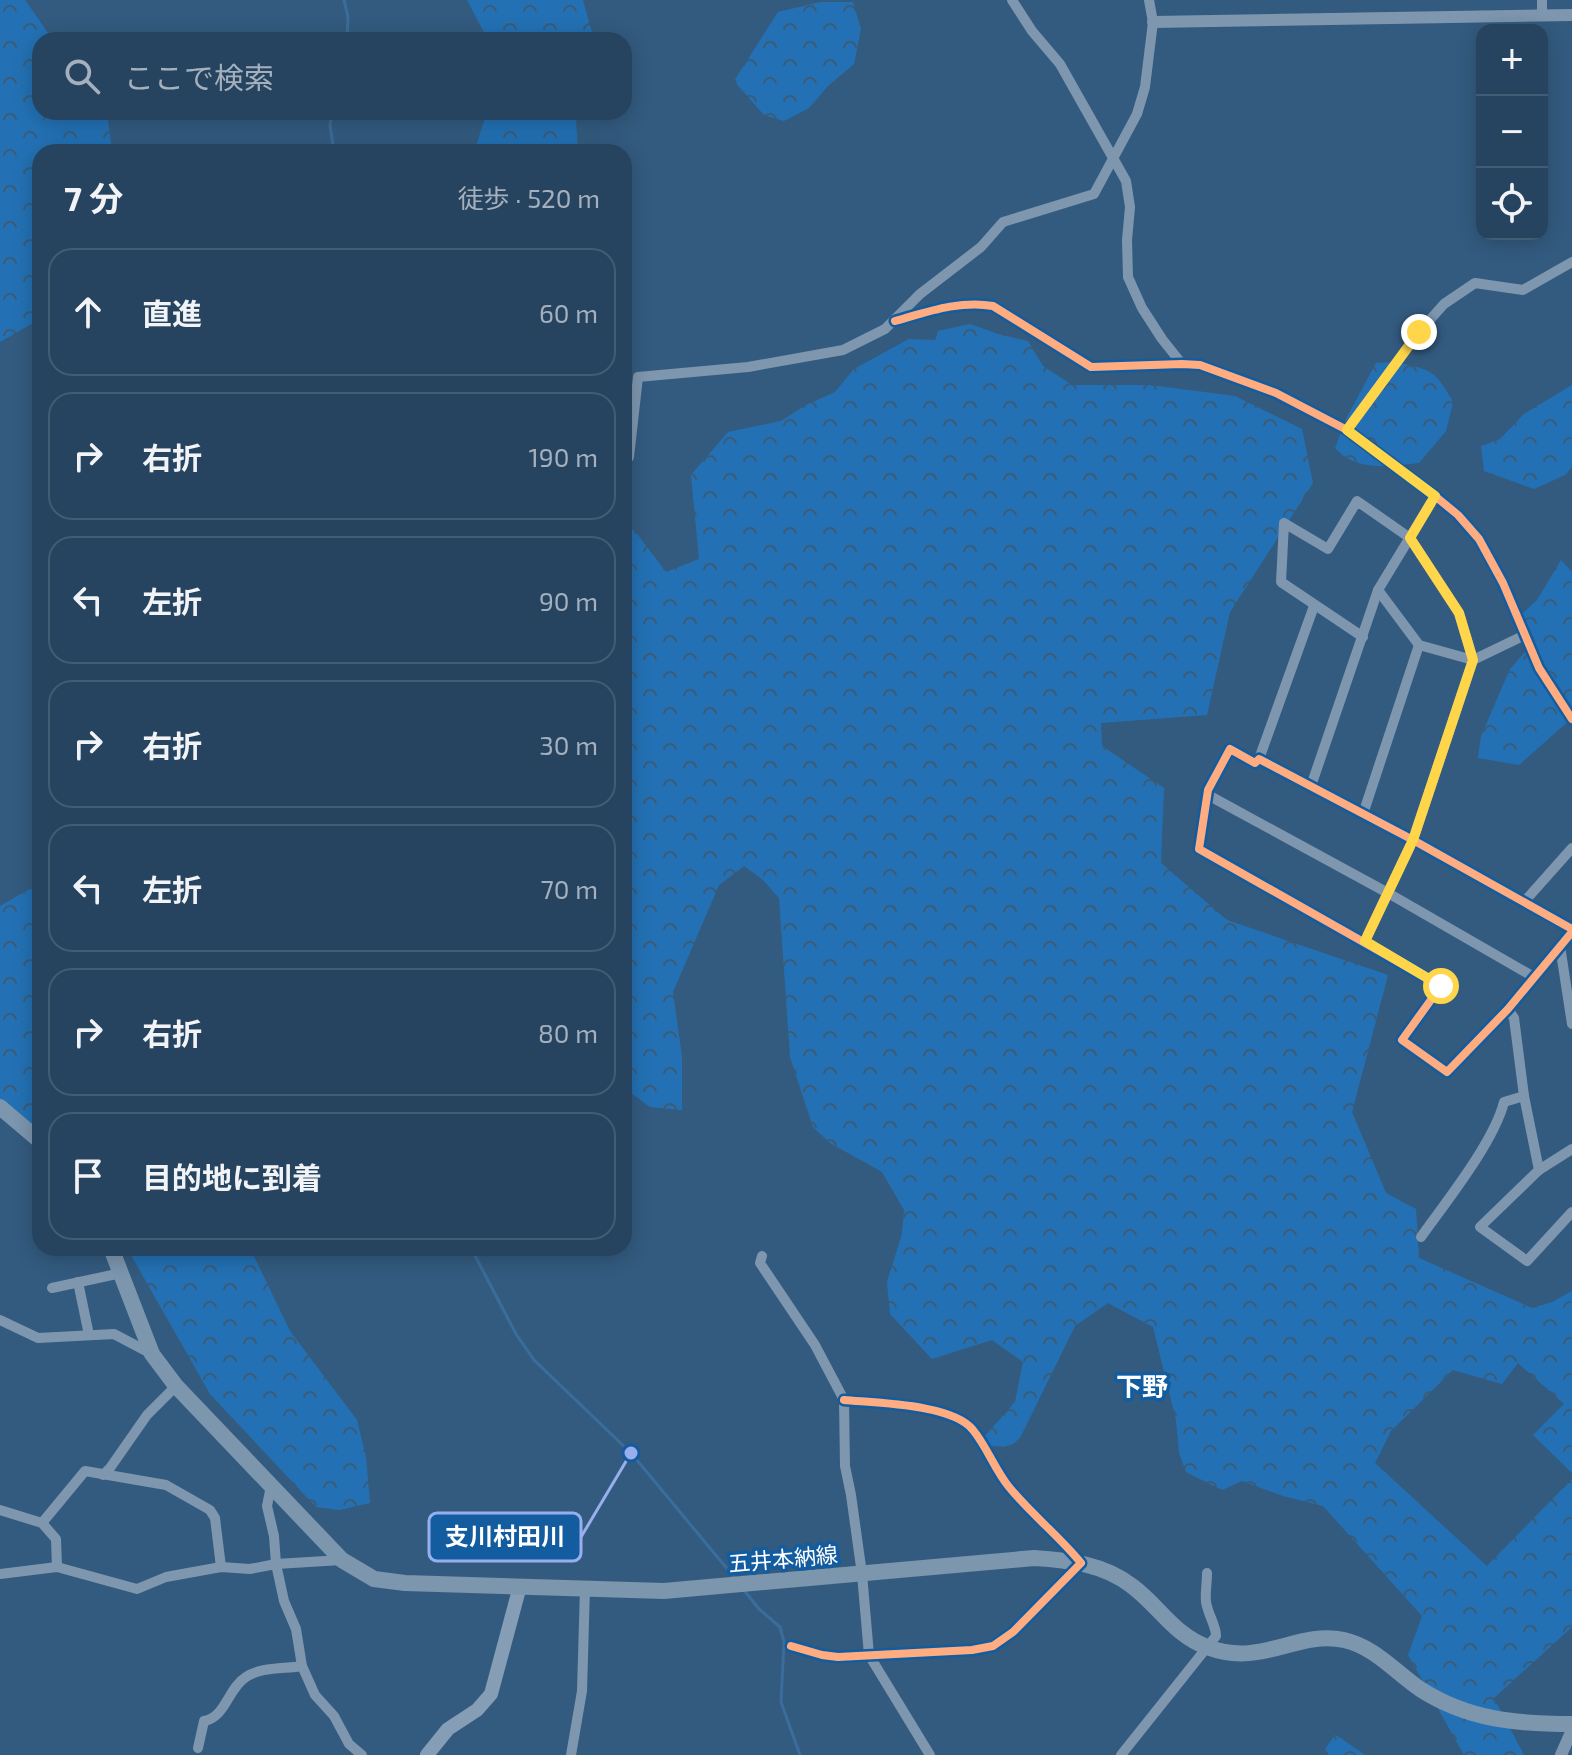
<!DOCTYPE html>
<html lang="ja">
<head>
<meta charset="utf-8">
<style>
  body { margin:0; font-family:"Exo 2","Noto Sans JP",sans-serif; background:#324e68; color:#f1f3f6 }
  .controls { position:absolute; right:24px; top:24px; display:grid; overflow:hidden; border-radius:16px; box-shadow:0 4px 20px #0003 }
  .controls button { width:72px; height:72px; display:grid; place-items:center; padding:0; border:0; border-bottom:2px solid #425c74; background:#26445f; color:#f1f3f6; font:40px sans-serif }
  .stop { position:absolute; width:24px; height:24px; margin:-18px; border:6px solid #ffd54a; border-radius:50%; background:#fff }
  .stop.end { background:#ffd54a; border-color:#fff; box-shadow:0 2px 8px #0008 }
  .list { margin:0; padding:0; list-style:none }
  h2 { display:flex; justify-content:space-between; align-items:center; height:104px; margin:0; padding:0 32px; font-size:34px }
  h2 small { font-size:26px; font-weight:400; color:#a4b0bd }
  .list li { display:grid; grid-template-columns:52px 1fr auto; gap:24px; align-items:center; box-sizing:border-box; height:128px; margin:0 16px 16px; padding:0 16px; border:2px solid #425c74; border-radius:24px }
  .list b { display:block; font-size:30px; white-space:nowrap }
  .list em { font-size:26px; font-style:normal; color:#a4b0bd }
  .icon { flex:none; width:44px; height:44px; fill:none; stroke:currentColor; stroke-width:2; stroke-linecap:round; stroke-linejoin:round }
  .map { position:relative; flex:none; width:1572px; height:1755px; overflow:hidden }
  .search { position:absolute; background:#26445f; box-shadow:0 4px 20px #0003; left:32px; top:32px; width:600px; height:88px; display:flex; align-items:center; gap:20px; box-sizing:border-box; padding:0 28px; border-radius:24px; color:#a4b0bd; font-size:30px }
  .panel { position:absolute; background:#26445f; box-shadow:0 4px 20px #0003; left:32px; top:144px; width:600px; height:1112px; border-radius:24px }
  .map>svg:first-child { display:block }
  .forest { fill:url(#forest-crowns) }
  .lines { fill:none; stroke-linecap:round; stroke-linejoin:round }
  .stream { stroke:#3a6d9c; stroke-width:3 }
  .minor { stroke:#7e97af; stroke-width:10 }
  .tertiary { stroke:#7e97af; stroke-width:12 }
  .secondary { stroke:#859eb5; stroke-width:14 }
  .primary { stroke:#7c96ae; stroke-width:16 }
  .cycleway-casing { stroke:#135c9f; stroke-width:13 }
  .cycleway { stroke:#ffac80; stroke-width:8 }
  .route { stroke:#ffd54a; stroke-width:10 }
  .labels { text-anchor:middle; stroke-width:7; stroke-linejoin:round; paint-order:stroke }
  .street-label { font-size:22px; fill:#fff; stroke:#135c9f }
  .quarter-label { font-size:26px; font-weight:bold; fill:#fff; stroke:#135c9f }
  .leader { fill:none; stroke:#99afed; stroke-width:3 }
  .callout-dot { fill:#99afed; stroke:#135c9f; stroke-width:3 }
  .callout { fill:#135c9f; stroke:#99afed; stroke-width:3 }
  .callout-label { font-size:24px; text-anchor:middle; font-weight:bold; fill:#fff }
</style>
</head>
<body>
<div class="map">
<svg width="1572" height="1755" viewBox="0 0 1572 1755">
  <defs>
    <pattern id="forest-crowns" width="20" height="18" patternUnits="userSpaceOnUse" patternTransform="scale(2)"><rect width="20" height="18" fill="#2371b4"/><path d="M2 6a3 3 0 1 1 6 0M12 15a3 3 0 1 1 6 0" fill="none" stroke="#3c5b76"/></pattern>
  </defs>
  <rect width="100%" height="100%" fill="#335b7f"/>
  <g class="forest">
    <path d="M 0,0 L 25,0 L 53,40 L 40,40 L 40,112 L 107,112 L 112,152 L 40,152 L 40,319 L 0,342 Z"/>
    <path d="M 467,0 L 583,0 L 594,40 L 488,40 Z"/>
    <path d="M 820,2 L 853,2 L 861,29 L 854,64 L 828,86 L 809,108 L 784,121 L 764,115 L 734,81 L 778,12 Z"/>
    <path d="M 487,112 L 581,112 L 576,121 L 578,152 L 474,152 Z"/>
    <path d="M 970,324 L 998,334 L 1028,341 L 1043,366 L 1072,385 L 1150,385 L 1235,396 L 1302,429 L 1313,483 L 1230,612 L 1207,715 L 1101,723 L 1102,746 L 1164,788 L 1161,863 L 1227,920 L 1388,975 L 1352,1112 L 1386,1193 L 1416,1209 L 1419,1258 L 1532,1308 L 1552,1302 L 1572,1291 L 1572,1473 L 1533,1435 L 1564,1404 L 1518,1363 L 1502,1384 L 1453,1370 L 1391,1431 L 1375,1463 L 1487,1566 L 1572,1479 L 1572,1627 L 1494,1698 L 1524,1755 L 1464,1755 L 1408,1655 L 1422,1616 L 1323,1506 L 1283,1496 L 1242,1481 L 1222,1490 L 1186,1472 L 1179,1453 L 1176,1420 L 1153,1327 L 1108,1303 L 1075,1326 L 1020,1438 L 1009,1447 L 977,1445 L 1015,1402 L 1023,1362 L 992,1340 L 932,1359 L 890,1314 L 887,1282 L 902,1234 L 904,1210 L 882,1172 L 830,1143 L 813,1127 L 790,1057 L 779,898 L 763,880 L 744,866 L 719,885 L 673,992 L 682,1057 L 682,1110 L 650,1107 L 624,1088 L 624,532 L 631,526 L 666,572 L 699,559 L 691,475 L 728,432 L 781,421 L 806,405 L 835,392 L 854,369 L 909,339 L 935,340 L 938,331 Z"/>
    <path d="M 1396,362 C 1432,370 1435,370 1453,402 L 1446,431 L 1419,463 C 1390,466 1356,472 1335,448 L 1346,419 L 1376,363 Z"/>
    <path d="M 1572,385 L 1572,467 L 1565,475 L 1534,489 L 1484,471 L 1481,446 L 1500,439 L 1524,414 Z"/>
    <path d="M 1561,560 L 1572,572 L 1572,718 L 1519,765 L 1478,758 L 1481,736 L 1510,669 L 1535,641 L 1522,614 L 1537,600 Z"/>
    <path d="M 40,883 L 40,1146 L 0,1110 L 0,906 Z"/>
    <path d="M 127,1248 L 250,1248 L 290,1331 L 357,1420 L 366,1457 L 370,1503 L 339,1510 L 316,1507 L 210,1394 Z"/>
    <path d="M 1335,1735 L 1336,1735 L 1365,1755 L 1329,1755 L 1325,1749 Z"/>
  </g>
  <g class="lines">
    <g class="stream">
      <path d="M 344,0 L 348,17 L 347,40"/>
      <path d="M 332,112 L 330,125 L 334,152"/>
      <path d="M 471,1248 L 516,1334 L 534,1360 L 631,1453 L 734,1577"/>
      <path d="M 743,1589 L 759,1609 L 780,1627 L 784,1642 L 781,1702 L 800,1755"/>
    </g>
    <g class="minor">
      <path d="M 1012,0 L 1032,31 L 1060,64 L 1126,181 L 1130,207 L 1127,240 L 1128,277 L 1142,308 L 1162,339 L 1182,364"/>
      <path d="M 1542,0 L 1542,15"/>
      <path d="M 895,321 C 927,312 960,300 993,306 L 1091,367 L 1182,364 L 1200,365 L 1276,393 L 1347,430 L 1435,496 L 1458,515 L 1479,539 L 1503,583 L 1539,668 L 1572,719"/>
      <path d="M 1347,430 L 1419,332 L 1444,304 L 1475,283 L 1523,290 L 1572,262"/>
      <path d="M 624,457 L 629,457 L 638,377 L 748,367 L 843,350 L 885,329 L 920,294 L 981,247 L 1003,222 L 1094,194 L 1137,114 L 1145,87 L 1153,22 L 1149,0"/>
      <path d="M 1378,590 L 1419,645 L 1473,660 L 1525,635"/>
      <path d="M 1363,637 L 1281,582 L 1284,523 L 1328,549 L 1357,501 L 1410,538 L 1459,613 L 1473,660 L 1413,840 L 1365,941"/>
      <path d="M 1259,759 L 1314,606"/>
      <path d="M 1311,786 L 1378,590 L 1435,496"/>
      <path d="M 1208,795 L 1388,893 L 1534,977"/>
      <path d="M 1363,814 L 1419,645"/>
      <path d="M 1524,902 L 1572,848"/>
      <path d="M 1572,929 L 1413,840 L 1259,759 L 1255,763 L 1230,749 L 1208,790 L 1199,849 L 1441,986 L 1402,1040 L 1447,1072 L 1508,1009 L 1572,932"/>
      <path d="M 1560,946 L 1572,1024"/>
      <path d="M 1508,1009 L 1514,1018 L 1524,1096 L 1539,1170"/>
      <path d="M 1572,1149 L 1539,1170 L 1480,1227 L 1527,1261 L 1572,1212"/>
      <path d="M 1421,1237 C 1446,1202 1494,1142 1504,1102 L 1524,1096"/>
      <path d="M 762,1256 L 760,1263 L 815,1345 L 844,1400 L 845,1466 L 851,1495 L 862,1574 L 869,1655 L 930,1755"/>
      <path d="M 78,1282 L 89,1335"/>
      <path d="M 52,1288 L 121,1273"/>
      <path d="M 0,1320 L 38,1338 L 114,1334 L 150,1353"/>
      <path d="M 103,1475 L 110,1468 L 147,1415 L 176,1386"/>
      <path d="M 271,1486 L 267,1506 L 274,1536 L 276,1564 L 284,1601 L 296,1629 L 302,1666 L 315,1695 L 334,1716 L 349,1744 L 362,1755"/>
      <path d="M 0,1510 L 42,1523 L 56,1539 L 57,1567"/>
      <path d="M 42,1523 L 85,1471 L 166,1485 L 210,1510 L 215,1518 L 221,1567"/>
      <path d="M 0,1574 L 57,1567 L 137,1589 L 166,1577 L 221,1567 L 250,1569 L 276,1564 L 342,1560"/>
      <path d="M 791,1646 L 822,1655 L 838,1657 L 972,1650 L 993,1646 L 1013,1632 L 1081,1563 C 1059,1536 1031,1514 1009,1487 C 995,1470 987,1447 973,1430 C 953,1404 875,1403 844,1400"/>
      <path d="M 198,1748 L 204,1721 C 226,1717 228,1688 246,1677 C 260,1667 285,1669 302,1666"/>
      <path d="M 571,1755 L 582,1691 L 585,1588"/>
      <path d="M 1121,1755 L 1216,1636 C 1216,1625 1208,1615 1206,1602 C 1205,1593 1207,1583 1207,1573"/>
    </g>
    <g class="tertiary">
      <path d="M 1153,22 L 1572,15"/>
      <path d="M 1561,1755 L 1572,1730"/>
    </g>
    <path class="secondary" d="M 427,1755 L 448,1729 L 477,1710 L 491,1694 L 520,1586"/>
    <g class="primary">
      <path d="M 0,1107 L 40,1141"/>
      <path d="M 111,1248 L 152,1354 L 176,1386 L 342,1560 L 374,1579 L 405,1583 L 664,1591 L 1034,1558 C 1068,1560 1104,1564 1132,1586 C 1159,1606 1174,1635 1207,1647 C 1262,1668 1296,1630 1344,1640 C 1375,1647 1395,1672 1420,1689 C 1468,1720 1517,1724 1572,1724"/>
    </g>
    <defs>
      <g id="cycleway">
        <path d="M 895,321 C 927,312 960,300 993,306 L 1091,367 L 1182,364 L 1200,365 L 1276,393 L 1347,430 L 1435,496 L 1458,515 L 1479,539 L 1503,583 L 1539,668 L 1572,719"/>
        <path d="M 1572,929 L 1413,840 L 1259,759 L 1255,763 L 1230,749 L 1208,790 L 1199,849 L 1441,986 L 1402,1040 L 1447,1072 L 1508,1009 L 1572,932"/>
        <path d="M 791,1646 L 822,1655 L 838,1657 L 972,1650 L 993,1646 L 1013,1632 L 1081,1563 C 1059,1536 1031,1514 1009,1487 C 995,1470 987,1447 973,1430 C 953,1404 875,1403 844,1400"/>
      </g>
    </defs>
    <use href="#cycleway" class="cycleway-casing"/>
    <use href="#cycleway" class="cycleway"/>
  </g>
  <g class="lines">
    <path class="route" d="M 1419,332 L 1347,430 L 1435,496 L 1410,538 L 1459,613 L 1473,660 L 1413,840 L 1365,941 L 1441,986"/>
  </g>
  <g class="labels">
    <g class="street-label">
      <text transform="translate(783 1559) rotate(-5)" y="8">五井本納線</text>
    </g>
    <g class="quarter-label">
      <text x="1142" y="1396">下野</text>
    </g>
  </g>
  <path class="leader" d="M631 1453L581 1537"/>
  <circle class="callout-dot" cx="631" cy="1453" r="8"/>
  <rect class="callout" x="429" y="1513" width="152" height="48" rx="8"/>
  <g class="callout-label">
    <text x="505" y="1545">支川村田川</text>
  </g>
</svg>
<div class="controls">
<button>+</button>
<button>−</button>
<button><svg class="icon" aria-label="locate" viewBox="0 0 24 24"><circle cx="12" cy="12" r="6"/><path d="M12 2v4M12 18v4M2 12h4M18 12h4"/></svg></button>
</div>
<div class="stop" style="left:1441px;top:986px"></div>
<div class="stop end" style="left:1419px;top:332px"></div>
<div class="search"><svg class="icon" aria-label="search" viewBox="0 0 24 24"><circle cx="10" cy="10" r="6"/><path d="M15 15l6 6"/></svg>ここで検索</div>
<section class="panel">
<h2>7 分<small>徒歩 · 520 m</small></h2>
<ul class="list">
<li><svg class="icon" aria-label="ahead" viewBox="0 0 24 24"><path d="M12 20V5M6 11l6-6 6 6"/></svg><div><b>直進</b></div><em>60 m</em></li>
<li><svg class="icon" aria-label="right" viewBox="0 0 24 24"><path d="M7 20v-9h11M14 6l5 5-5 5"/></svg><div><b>右折</b></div><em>190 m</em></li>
<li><svg class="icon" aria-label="left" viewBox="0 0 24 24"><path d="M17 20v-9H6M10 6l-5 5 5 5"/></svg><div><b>左折</b></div><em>90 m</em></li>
<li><svg class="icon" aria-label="right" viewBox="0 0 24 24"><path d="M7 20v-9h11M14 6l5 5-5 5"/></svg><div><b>右折</b></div><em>30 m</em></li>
<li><svg class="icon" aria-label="left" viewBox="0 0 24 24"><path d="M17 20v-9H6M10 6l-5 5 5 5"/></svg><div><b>左折</b></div><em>70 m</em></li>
<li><svg class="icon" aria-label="right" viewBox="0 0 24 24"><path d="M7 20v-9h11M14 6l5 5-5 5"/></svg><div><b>右折</b></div><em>80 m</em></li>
<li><svg class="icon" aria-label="arrive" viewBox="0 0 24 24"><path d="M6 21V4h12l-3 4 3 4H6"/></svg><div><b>目的地に到着</b></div></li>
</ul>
</section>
</div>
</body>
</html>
